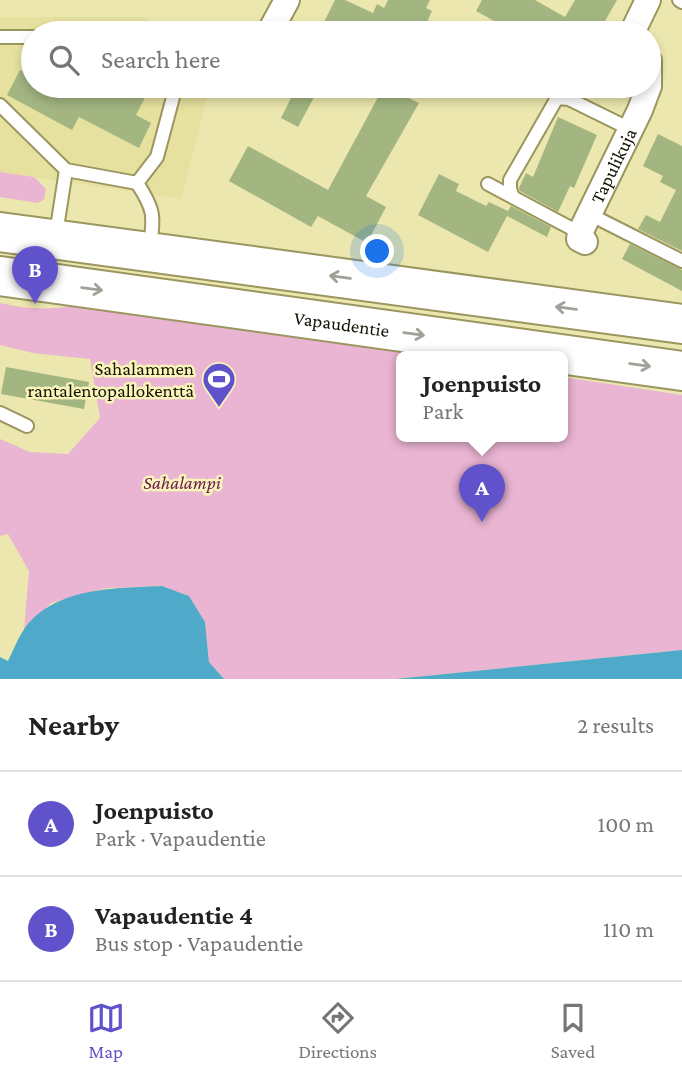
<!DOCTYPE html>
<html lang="en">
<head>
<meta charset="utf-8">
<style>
  body { margin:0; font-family:"Crimson Pro",serif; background:#f6f6f6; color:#222 }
  .you { position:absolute; left:378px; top:252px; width:24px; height:24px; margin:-18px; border:5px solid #fff; border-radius:50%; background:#1a73e8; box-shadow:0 0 0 10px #1a73e833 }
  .badge { display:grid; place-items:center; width:46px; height:46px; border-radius:50%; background:#6052cb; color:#fff; font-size:23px; font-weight:700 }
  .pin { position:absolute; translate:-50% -58px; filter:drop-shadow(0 2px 4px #0008) }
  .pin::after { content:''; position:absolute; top:37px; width:24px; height:21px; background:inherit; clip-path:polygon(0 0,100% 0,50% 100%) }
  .popup { position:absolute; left:396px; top:351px; width:172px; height:91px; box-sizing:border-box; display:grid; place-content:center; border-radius:10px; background:#fff; filter:drop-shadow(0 2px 5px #0005); font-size:23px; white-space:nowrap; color:#767676 }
  .popup b { font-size:26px; color:#222 }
  .popup::after { content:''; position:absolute; left:50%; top:100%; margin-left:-14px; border:14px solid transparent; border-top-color:#fff }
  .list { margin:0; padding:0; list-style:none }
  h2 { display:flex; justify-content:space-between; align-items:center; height:91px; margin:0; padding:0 28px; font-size:30px }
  h2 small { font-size:23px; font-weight:400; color:#767676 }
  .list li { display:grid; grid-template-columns:46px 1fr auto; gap:21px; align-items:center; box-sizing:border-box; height:105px; padding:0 28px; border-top:2px solid #e0e0e0 }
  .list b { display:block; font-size:26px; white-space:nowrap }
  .list p { margin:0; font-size:23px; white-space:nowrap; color:#767676 }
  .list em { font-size:23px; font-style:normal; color:#767676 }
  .icon { flex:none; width:38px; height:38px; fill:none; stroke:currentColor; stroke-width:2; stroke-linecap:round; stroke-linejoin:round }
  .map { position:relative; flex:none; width:682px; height:679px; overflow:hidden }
  .search { position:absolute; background:#fff; box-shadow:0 4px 10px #0003; left:21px; right:21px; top:21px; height:77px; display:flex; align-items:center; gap:18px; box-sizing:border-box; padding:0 24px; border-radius:38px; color:#767676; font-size:26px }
  .sheet { height:301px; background:#fff }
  nav { display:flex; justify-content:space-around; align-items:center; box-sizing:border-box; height:98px; border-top:2px solid #e0e0e0; background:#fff; font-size:19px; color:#767676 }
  nav a { display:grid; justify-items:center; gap:4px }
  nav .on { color:#6052cb }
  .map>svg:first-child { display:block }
  .built { fill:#e6e19f }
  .green { fill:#eab4d3 }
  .water { fill:#4faac9 }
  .building { fill:#a3b581 }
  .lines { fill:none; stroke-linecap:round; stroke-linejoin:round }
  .service-casing { stroke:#9b965f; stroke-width:16 }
  .minor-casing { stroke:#9b965f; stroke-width:28 }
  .primary-casing { stroke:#9b965f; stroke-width:42 }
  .service { stroke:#fff; stroke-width:12 }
  .minor { stroke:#fff; stroke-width:24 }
  .primary { stroke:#fff; stroke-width:38 }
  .oneway { stroke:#a1a099 }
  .labels { text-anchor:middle; stroke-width:5; stroke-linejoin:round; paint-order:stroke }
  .street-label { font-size:19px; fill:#141200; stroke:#f9f4ba }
  .poi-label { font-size:19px; fill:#141200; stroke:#f9f4ba; text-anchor:end }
  .park-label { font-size:19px; font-style:italic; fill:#691a50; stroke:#f9f4ba }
</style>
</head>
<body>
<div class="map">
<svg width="682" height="679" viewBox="0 0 682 679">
  <rect width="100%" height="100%" fill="#ece7ae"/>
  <path class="built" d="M 0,17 L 142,17 L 172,33 L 33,33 L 33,86 L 210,86 L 181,199 L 0,172 Z"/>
  <g class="green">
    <path d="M 0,172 L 34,177 L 46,189 L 44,199 L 38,203 L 0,197 Z"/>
    <path d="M 0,303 C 35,311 53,309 88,304 L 420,356 L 402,356 L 402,436 L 562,436 L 563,377 L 682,395 L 682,650 L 395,679 L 224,679 L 209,662 L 205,622 L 189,596 L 162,586 L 107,588 L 51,603 L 24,630 L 29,571 L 8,534 L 0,536 L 0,439 L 30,452 L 68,454 L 100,418 L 90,359 L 33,353 L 0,345 Z"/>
  </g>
  <g class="water">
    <path d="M 162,586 L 189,596 L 205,622 L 209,662 L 224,679 L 0,679 L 0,657 L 8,661 C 13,651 17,640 23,631 C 52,587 115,588 162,586 Z"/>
    <path d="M 682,650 L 682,679 L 395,679 Z"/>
  </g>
  <g class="building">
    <path d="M 335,0 L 345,0 L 373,13 L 377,4 L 384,8 L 388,0 L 430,0 L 426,8 L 432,11 L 422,33 L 329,33 L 331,28 L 323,24 Z"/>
    <path d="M 482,0 L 535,0 L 565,17 L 575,0 L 617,0 L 598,33 L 516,33 L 476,11 Z"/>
    <path d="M 20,70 L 33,77 L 33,86 L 151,86 L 136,115 L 151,123 L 139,148 L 79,117 L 72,130 L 7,95 Z"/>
    <path d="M 297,86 L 320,86 L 298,127 L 281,118 Z"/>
    <path d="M 384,86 L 419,103 L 366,196 L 386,207 L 367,243 L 318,216 L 311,227 L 229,181 L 248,146 L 328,190 Z"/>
    <path d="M 558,117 L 597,135 L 574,188 L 570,186 L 558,212 L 520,191 L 519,188 L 526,173 L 533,177 Z"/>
    <path d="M 658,134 L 682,146 L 682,251 L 638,229 L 646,215 L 660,222 L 676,190 L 660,182 L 663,176 L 643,166 Z"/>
    <path d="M 439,174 L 459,184 L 456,191 L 486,206 L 489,202 L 508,211 L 511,206 L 551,227 L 547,237 L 507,216 L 488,252 L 418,215 Z"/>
    <path d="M 630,244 L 682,270 L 682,291 L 622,259 Z"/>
    <path d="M 6,367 L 89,382 L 84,409 L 1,394 Z"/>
  </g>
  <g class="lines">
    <defs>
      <g id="service">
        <path d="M 679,0 L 682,2"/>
        <path d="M 0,37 L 33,37"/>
        <path d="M 0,105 L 66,170 L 137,183 L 157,157 L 176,86"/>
        <path d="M 137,183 C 155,210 154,216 150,247"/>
        <path d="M 488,184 L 580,233"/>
        <path d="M 513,197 L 510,189 L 510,180 L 557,98 L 569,99 L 630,129"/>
        <path d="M 589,214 L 682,261"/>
        <path d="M 56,234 L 66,170"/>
        <path d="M 0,413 L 27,426"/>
      </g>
      <g id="minor">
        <path d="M 269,33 L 287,0"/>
        <path d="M 632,33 L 648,0"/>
        <path d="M 649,61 L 649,85"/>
        <path id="s1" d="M 585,242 L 579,239 L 580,233 L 640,110 L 649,86"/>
      </g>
      <g id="primary">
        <path d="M 0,232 L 682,324"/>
        <path id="s2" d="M 0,276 L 682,371"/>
      </g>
    </defs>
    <use href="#service" class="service-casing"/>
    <use href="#minor" class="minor-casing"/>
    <use href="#primary" class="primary-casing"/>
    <use href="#service" class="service"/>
    <use href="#minor" class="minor"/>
    <use href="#primary" class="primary"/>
  </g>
  <defs><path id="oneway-shaft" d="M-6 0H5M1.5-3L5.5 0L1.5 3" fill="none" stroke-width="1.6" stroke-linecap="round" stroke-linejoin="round" transform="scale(1.75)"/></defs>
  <g class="oneway">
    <use href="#oneway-shaft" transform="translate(340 277) rotate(-172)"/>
    <use href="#oneway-shaft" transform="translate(92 289) rotate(8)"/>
    <use href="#oneway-shaft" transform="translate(566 308) rotate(-172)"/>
    <use href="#oneway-shaft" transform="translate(414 334) rotate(8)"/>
    <use href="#oneway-shaft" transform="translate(640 365) rotate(8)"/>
  </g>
  <defs>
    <symbol id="stadium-pin" viewBox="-11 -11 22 30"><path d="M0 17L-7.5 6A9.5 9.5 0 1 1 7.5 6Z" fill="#6052cb" stroke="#f9f4ba"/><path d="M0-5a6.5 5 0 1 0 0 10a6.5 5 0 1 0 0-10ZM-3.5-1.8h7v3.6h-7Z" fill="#fff"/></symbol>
  </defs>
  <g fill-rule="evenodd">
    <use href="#stadium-pin" x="200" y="360" width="38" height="52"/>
  </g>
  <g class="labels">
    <g class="street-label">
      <text dy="7" stroke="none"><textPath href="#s1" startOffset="88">Tapulikuja</textPath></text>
      <text dy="7" stroke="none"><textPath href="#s2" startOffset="345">Vapaudentie</textPath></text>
    </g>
    <g class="poi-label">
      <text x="194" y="375">Sahalammen<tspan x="194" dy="22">rantalentopallokenttä</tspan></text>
    </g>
    <g class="park-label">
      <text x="182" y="489">Sahalampi</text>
    </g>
  </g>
</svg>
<div class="you"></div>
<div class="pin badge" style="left:482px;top:522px">A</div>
<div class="popup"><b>Joenpuisto</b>Park</div>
<div class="pin badge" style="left:35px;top:304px">B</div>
<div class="search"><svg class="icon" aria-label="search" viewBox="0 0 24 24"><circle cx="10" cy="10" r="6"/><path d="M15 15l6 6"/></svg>Search here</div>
</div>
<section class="sheet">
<h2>Nearby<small>2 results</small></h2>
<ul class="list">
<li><span class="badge">A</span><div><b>Joenpuisto</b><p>Park · Vapaudentie</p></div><em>100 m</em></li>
<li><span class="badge">B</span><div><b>Vapaudentie 4</b><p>Bus stop · Vapaudentie</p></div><em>110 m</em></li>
</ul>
</section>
<nav>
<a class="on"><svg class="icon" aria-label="map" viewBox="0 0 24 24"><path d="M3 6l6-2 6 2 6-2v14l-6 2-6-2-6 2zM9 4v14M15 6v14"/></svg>Map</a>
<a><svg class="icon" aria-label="directions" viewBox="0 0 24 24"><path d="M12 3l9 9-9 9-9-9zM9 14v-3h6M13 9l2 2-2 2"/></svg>Directions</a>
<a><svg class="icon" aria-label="saved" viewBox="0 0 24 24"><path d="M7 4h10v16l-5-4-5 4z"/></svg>Saved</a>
</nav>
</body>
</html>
